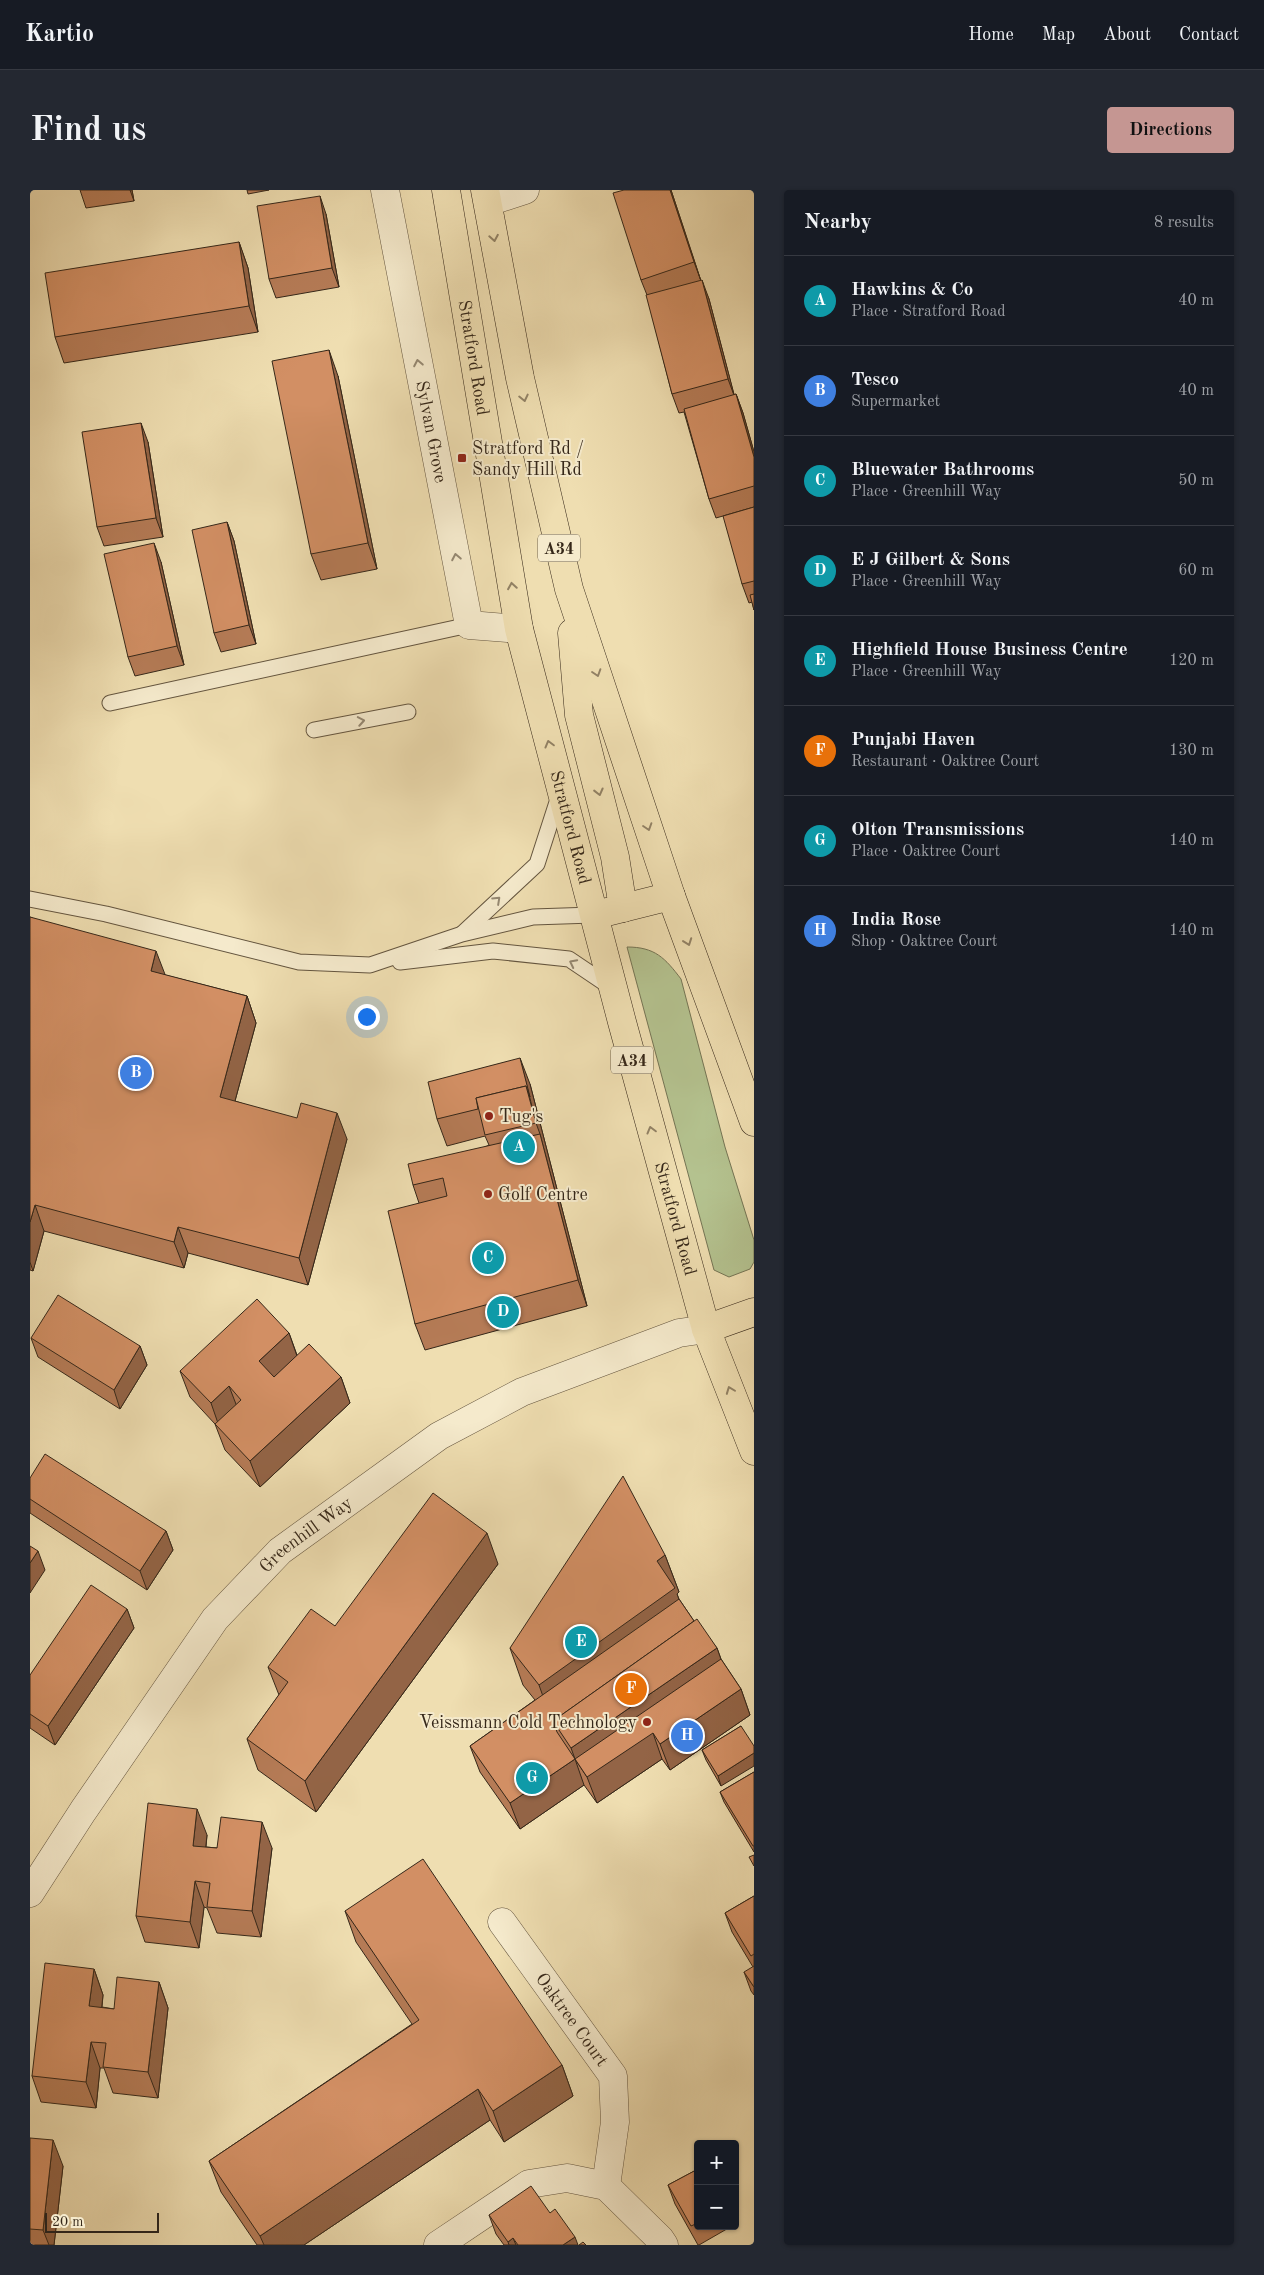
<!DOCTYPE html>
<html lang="en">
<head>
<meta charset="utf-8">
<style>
  body { margin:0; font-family:"Old Standard TT",serif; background:#242831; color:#f1f3f6 }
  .controls { position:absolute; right:15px; bottom:15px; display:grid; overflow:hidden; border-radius:5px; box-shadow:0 1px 4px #0004 }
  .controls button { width:45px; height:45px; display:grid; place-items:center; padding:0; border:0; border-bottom:1px solid #363941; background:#171b24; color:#f1f3f6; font:25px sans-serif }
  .scale { position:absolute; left:15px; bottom:12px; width:114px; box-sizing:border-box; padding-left:5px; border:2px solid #352719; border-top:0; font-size:14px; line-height:18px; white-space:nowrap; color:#352719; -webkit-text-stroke:4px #f5eacc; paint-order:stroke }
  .you { position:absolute; left:336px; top:826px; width:18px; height:18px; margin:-12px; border:4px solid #fff; border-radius:50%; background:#1a73e8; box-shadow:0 0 0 8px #1a73e833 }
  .badge { display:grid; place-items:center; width:32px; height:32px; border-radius:50%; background:#c59692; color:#fff; font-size:16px; font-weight:700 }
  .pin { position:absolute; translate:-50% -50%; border:2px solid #fff; box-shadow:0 1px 5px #0006 }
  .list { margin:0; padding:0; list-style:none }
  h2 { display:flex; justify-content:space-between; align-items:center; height:65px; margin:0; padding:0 20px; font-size:21px }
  h2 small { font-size:16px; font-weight:400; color:#9ea1a6 }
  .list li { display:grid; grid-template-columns:32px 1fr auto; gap:15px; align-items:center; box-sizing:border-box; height:90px; padding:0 20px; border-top:1px solid #363941 }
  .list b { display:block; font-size:19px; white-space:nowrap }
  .list p { margin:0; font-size:16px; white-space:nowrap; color:#9ea1a6 }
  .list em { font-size:16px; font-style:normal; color:#9ea1a6 }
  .map { position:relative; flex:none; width:724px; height:2055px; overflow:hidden; border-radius:5px }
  header { display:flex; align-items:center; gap:30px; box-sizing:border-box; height:70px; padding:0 25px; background:#171b24; border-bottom:1px solid #363941 }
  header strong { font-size:24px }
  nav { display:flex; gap:28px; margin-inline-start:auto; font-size:18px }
  .intro { display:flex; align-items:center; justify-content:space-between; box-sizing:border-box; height:120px; padding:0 30px }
  h1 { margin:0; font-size:35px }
  .button { padding:12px 22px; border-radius:5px; background:#c59692; color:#111; font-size:18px; font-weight:700 }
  main { display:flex; gap:30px; padding:0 30px }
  aside { flex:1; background:#171b24; border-radius:5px; box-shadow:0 1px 4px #0004 }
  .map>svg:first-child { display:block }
  .green { fill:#b4c28f; stroke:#747454 }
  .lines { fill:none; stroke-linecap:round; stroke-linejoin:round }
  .lane-casing { stroke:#64553f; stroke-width:17 }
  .street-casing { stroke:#64553f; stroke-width:29 }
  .highway-casing { stroke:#352719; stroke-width:29 }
  .lane { stroke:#f5eacc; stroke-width:15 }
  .street { stroke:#f5eacc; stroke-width:28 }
  .highway { stroke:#efdeb1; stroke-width:28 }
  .wall { fill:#b57b56; stroke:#352719 }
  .shaded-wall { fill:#936446; stroke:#352719 }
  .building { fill:#d28f64; stroke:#352719 }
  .oneway { stroke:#928265 }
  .oneway2 { stroke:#958872 }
  .poi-dot { fill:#8f2418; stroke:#f5eacc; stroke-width:2 }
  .labels { text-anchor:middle; stroke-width:4; stroke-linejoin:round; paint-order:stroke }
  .shield { fill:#f5eacc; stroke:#6f624f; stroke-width:1 }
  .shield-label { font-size:16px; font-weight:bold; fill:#352719 }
  .street-label { font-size:18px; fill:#352719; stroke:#f5eacc }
  .poi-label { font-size:18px; fill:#352719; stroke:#f5eacc; text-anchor:start }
</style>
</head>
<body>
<header>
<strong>Kartio</strong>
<nav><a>Home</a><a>Map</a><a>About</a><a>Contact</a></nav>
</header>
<div class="intro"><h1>Find us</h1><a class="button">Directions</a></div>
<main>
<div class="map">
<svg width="724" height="2055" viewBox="0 0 724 2055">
  <rect width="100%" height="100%" fill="#efdeb1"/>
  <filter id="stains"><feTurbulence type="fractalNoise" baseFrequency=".004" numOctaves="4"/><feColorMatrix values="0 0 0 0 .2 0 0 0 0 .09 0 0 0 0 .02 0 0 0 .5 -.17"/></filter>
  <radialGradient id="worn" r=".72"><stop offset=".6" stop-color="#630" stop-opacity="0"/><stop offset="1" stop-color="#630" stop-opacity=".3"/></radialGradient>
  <path class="green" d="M 597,757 C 625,757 635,768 651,789 L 695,957 L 724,1050 L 724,1072 L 720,1079 L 699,1087 L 684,1080 Z"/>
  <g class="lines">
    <defs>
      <g id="lane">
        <path d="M 80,513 L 439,435"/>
        <path d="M 284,540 L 378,522"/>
        <path d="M 0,709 L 76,724 L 269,772 L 340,775 L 432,744 L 503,727 L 563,725"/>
        <path d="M 433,743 L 507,674 L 529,606"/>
        <path d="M 370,772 L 463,761 L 539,769 L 582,798"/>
      </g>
      <g id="street">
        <path id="s1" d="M 355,0 L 439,435 L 489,439"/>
        <path d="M 458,12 L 495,0"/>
        <path id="s2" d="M 0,1703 L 53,1621 L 185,1429 L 250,1361 L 409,1246 L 492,1202 L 649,1143 L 676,1139"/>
        <path id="s3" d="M 472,1732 L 583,1886 L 585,1932 L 576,1996"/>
        <path d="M 408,2055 L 499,1994 L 537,1988 L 576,1996 L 630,2049 L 634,2055"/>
      </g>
      <g id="highway">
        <path id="s4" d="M 416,0 L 489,439 L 592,832 L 676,1139 L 724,1261"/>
        <path d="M 455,0 L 490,188 L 539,399 L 641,706 L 724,932"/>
        <path d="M 542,443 L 549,525 L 585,667 L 593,718"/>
        <path d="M 577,722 L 641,706"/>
        <path d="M 676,1139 L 724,1122"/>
      </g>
    </defs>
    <use href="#lane" class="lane-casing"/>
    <use href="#street" class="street-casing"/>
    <use href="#highway" class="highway-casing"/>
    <use href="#lane" class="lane"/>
    <use href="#street" class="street"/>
    <use href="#highway" class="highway"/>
  </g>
  <g class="wall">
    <path d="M 50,0 L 102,0 L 104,11 L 56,18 Z"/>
    <path d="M 217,0 L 239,0 L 218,4 Z"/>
    <path d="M 641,0 L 671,91 L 679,109 L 704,205 L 706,204 L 713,223 L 724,262 L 724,317 L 686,328 L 679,309 L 654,222 L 649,223 L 642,204 L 617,105 L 611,90 Z"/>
    <path d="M 296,24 L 309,97 L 246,108 L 239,89 Z"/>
    <path d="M 209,52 L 218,78 L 228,142 L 34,173 L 25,147 Z"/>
    <path d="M 308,186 L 347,379 L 291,390 L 281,364 Z"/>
    <path d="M 118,252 L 133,347 L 74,356 L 67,337 Z"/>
    <path d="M 724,317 L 724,420 L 722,412 L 719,413 L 712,394 Z"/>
    <path d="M 197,332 L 204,351 L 226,454 L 191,462 L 184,443 Z"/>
    <path d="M 131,372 L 154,475 L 105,486 L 98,467 Z"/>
    <path d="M 0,727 L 135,785 L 217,806 L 226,833 L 205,911 L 317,949 L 278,1095 L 158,1063 L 154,1078 L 14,1041 L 3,1081 L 0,1080 Z"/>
    <path d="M 500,894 L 557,1116 L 395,1160 L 385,1134 L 389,1013 L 383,995 L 459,955 L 455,946 L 417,956 L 407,929 Z"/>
    <path d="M 259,1143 L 267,1165 L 311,1187 L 320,1213 L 230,1297 L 195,1260 L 185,1234 L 160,1207 L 150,1181 Z"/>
    <path d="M 1,1148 L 110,1156 L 117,1175 L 90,1219 L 8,1167 Z"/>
    <path d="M 0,1288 L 136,1341 L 143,1360 L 117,1400 L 0,1323 Z"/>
    <path d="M 635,1365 L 649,1402 L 647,1404 L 649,1409 L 664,1431 L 687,1458 L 691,1469 L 711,1499 L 720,1525 L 640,1580 L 632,1569 L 567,1613 L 554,1595 L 490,1639 L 450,1582 L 440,1556 L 505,1510 L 493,1495 L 480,1458 Z"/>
    <path d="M 468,1374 L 286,1622 L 228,1580 L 217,1549 L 249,1505 L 238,1477 L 305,1436 Z"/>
    <path d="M 97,1419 L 104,1438 L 25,1555 L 0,1538 L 0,1485 Z"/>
    <path d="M 711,1536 L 691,1596 L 676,1570 L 672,1560 Z"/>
    <path d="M 724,1582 L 724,1662 L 694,1612 L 690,1602 Z"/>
    <path d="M 177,1645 L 176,1657 L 187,1658 L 242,1658 L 231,1747 L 187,1743 L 177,1718 L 174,1717 L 169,1758 L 115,1752 L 106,1726 Z"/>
    <path d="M 724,1706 L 724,1797 L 723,1777 L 702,1742 L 695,1723 Z"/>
    <path d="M 315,1721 L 532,1875 L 543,1906 L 474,1952 L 460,1930 L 274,2055 L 227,2055 L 191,2002 L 179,1971 L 382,1834 L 326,1752 Z"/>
    <path d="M 64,1779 L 73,1805 L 72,1817 L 84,1819 L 129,1792 L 138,1818 L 128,1908 L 83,1903 L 74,1878 L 70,1878 L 66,1918 L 11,1912 L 2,1886 Z"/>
    <path d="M 714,1782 L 724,1797 L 724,1805 L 721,1801 Z"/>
    <path d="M 0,1948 L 33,1976 L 24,2055 L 0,2055 Z"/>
    <path d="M 668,1979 L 668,2036 L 702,2036 L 669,2055 L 668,2055 L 645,2014 L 638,1995 Z"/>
    <path d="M 520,2023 L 548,2055 L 474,2055 L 466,2044 L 459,2025 Z"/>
    <path d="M 705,2024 L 708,2033 L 705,2034 Z"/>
  </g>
  <g class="shaded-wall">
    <path d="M 100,0 L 102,0 L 104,11 Z"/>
    <path d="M 640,0 L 641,0 L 671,91 L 664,72 Z"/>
    <path d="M 290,6 L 296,24 L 309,97 L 302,78 Z"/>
    <path d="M 209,52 L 218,78 L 228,142 L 219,116 Z"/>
    <path d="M 672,90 L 679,109 L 705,208 L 698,189 Z"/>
    <path d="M 299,160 L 308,186 L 347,379 L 338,353 Z"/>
    <path d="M 706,204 L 713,223 L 724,262 L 724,267 Z"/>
    <path d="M 111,233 L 118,252 L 133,347 L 126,328 Z"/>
    <path d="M 197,332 L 204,351 L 226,454 L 219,435 Z"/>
    <path d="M 124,353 L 131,372 L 154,475 L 147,456 Z"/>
    <path d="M 126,761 L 136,787 L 121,781 Z"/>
    <path d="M 217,806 L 226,833 L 199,933 L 190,907 Z"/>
    <path d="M 490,868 L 500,894 L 557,1116 L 548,1090 L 510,944 L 506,933 Z"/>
    <path d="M 307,923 L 317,949 L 278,1095 L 269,1068 Z"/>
    <path d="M 5,1015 L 14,1041 L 3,1081 L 0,1072 L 0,1032 Z"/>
    <path d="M 148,1037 L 158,1063 L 154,1078 L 144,1052 Z"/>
    <path d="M 259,1143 L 268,1169 L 239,1197 L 229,1171 Z"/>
    <path d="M 110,1156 L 117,1175 L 90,1219 L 84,1200 Z"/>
    <path d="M 311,1187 L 320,1213 L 230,1297 L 220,1271 Z"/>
    <path d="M 199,1196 L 209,1222 L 190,1239 L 181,1213 Z"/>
    <path d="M 136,1341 L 143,1360 L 117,1400 L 110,1381 Z"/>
    <path d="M 457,1343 L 468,1374 L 286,1622 L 275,1591 Z"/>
    <path d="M 8,1361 L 15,1380 L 0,1403 L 0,1373 Z"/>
    <path d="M 635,1365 L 649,1402 L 647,1404 L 658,1435 L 522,1532 L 509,1495 L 627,1371 Z"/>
    <path d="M 97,1419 L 104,1438 L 25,1555 L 18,1536 Z"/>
    <path d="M 687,1458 L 700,1495 L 623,1543 L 632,1569 L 567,1613 L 557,1587 L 545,1569 L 541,1558 Z"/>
    <path d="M 711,1499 L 720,1525 L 640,1580 L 630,1554 Z"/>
    <path d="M 724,1563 L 724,1576 L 691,1596 L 688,1586 Z"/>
    <path d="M 545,1569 L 554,1595 L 490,1639 L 480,1613 Z"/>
    <path d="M 167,1619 L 177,1645 L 173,1682 L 163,1656 Z"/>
    <path d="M 232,1632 L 242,1658 L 231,1747 L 222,1721 Z"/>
    <path d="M 165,1691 L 174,1717 L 169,1758 L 160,1732 Z"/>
    <path d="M 64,1779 L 73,1805 L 69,1842 L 59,1816 Z"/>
    <path d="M 129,1792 L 138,1818 L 128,1908 L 118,1882 Z"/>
    <path d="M 61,1852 L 70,1878 L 66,1918 L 56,1892 Z"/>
    <path d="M 532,1875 L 543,1906 L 474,1952 L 463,1921 Z"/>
    <path d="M 448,1899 L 460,1930 L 274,2055 L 234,2055 L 230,2046 Z"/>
    <path d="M 23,1950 L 33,1976 L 24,2055 L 19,2055 L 13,2040 Z"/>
    <path d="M 545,2047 L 548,2055 L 533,2055 Z"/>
    <path d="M 483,2048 L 486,2055 L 479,2055 L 478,2052 Z"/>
  </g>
  <g class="building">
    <path d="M 594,0 L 640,0 L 664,72 L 611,90 L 583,3 Z"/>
    <path d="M 290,6 L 302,78 L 239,89 L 227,16 Z"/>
    <path d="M 209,52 L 219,116 L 25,147 L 15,83 Z"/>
    <path d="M 672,90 L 698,189 L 642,204 L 616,105 Z"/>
    <path d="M 299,160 L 338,353 L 281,364 L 242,171 Z"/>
    <path d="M 706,204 L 724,267 L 724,296 L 679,309 L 654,219 Z"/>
    <path d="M 111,233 L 126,328 L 67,337 L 52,242 Z"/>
    <path d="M 724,317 L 724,391 L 712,394 L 693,326 Z"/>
    <path d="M 197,332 L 219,435 L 184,443 L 162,340 Z"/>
    <path d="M 124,353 L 147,456 L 98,467 L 74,364 Z"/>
    <path d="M 724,404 L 724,420 L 720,405 Z"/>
    <path d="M 0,727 L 126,761 L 121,781 L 217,806 L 190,907 L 267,928 L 271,913 L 307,923 L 269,1068 L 148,1037 L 144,1052 L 5,1015 L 0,1032 Z"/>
    <path d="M 490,868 L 500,907 L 496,896 L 446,908 L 448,919 L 407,929 L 398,892 Z"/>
    <path d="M 496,896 L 506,933 L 455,945 L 446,908 Z"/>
    <path d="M 510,944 L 548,1090 L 385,1134 L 358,1021 L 417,1006 L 413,988 L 383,995 L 378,974 Z"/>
    <path d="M 28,1105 L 110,1156 L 84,1200 L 1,1148 Z"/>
    <path d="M 227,1109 L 259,1143 L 229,1171 L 244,1187 L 279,1154 L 311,1187 L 220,1271 L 185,1234 L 211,1210 L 199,1196 L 181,1213 L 150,1181 Z"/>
    <path d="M 15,1264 L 136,1341 L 110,1381 L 0,1309 L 0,1288 Z"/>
    <path d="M 593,1286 L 635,1365 L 627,1371 L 645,1398 L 509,1495 L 480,1458 Z"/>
    <path d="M 403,1303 L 457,1343 L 275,1591 L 217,1549 L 258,1492 L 238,1477 L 281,1419 L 305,1436 Z"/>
    <path d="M 0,1356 L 8,1361 L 0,1373 Z"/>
    <path d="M 61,1395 L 97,1419 L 18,1536 L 0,1524 L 0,1485 Z"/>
    <path d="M 649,1409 L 664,1431 L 523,1531 L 527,1542 L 545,1569 L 480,1613 L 440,1556 Z"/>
    <path d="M 667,1429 L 687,1458 L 541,1558 L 523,1531 Z"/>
    <path d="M 691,1469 L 711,1499 L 630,1554 L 623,1543 L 557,1587 L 545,1569 Z"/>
    <path d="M 711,1536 L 724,1556 L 724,1563 L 688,1586 L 672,1560 Z"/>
    <path d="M 724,1582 L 724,1656 L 723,1656 L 690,1602 Z"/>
    <path d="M 118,1613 L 167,1619 L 163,1656 L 187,1658 L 191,1627 L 232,1632 L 222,1721 L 177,1717 L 180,1693 L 165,1691 L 160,1732 L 106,1726 Z"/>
    <path d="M 724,1665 L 724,1676 L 719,1667 Z"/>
    <path d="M 393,1669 L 532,1875 L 463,1921 L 448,1899 L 230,2046 L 179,1971 L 389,1830 L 315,1721 Z"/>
    <path d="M 724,1706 L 724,1764 L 721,1766 L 695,1723 Z"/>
    <path d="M 15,1773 L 64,1779 L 59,1816 L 84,1819 L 87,1787 L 129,1792 L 118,1882 L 73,1877 L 76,1853 L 61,1852 L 56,1892 L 2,1886 Z"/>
    <path d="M 724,1776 L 724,1797 L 714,1782 Z"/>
    <path d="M 0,1948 L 23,1950 L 13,2040 L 0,2039 Z"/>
    <path d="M 668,1979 L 668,2033 L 661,2036 L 638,1995 Z"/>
    <path d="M 501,1996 L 520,2023 L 525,2019 L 545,2047 L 533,2055 L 488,2055 L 483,2048 L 478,2052 L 459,2025 Z"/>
    <path d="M 553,2052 L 556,2055 L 549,2055 Z"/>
  </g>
  <defs><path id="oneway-chevron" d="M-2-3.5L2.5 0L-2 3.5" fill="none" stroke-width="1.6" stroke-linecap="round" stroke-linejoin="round" transform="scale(1.25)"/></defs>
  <g class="oneway">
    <use href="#oneway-chevron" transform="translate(464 48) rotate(80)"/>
    <use href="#oneway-chevron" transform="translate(494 208) rotate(77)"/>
    <use href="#oneway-chevron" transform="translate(482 396) rotate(-99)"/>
    <use href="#oneway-chevron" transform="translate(567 483) rotate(72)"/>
    <use href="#oneway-chevron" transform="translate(519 554) rotate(-105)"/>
    <use href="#oneway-chevron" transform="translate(569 602) rotate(76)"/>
    <use href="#oneway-chevron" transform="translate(618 637) rotate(72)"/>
    <use href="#oneway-chevron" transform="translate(658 752) rotate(70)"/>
    <use href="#oneway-chevron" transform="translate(621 940) rotate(-105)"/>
    <use href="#oneway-chevron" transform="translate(700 1200) rotate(-111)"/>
  </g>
  <g class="oneway2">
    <use href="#oneway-chevron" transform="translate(388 173) rotate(-101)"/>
    <use href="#oneway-chevron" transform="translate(426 367) rotate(-101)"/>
    <use href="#oneway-chevron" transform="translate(331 531) rotate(-10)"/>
    <use href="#oneway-chevron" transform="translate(467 710) rotate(-43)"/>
    <use href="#oneway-chevron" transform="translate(543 773) rotate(-153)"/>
  </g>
  <g class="poi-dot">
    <rect x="427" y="263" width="10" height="10" rx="2.5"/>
    <circle cx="459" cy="926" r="5"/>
    <circle cx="458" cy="1004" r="5"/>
    <circle cx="617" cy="1532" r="5"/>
  </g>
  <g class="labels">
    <g class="shield">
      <rect x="508" y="344.5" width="42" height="27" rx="4"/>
      <rect x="581" y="856.5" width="42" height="27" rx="4"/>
    </g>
    <g class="shield-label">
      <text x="529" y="364">A34</text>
      <text x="602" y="876">A34</text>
    </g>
    <g class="street-label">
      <text dy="6" stroke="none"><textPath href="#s4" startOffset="170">Stratford Road</textPath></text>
      <text dy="6" stroke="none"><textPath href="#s1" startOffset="246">Sylvan Grove</textPath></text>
      <text dy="6" stroke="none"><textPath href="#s4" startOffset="650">Stratford Road</textPath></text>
      <text dy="6" stroke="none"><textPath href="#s4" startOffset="1055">Stratford Road</textPath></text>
      <text dy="6" stroke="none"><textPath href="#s2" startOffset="455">Greenhill Way</textPath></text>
      <text dy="6" stroke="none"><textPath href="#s3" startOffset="120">Oaktree Court</textPath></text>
    </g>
    <g class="poi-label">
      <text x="442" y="264">Stratford Rd /<tspan x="442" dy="21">Sandy Hill Rd</tspan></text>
      <text x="469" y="932">Tug's</text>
      <text x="468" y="1010">Golf Centre</text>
      <text x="607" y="1538" text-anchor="end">Veissmann Cold Technology</text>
    </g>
  </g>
  <rect width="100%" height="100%" filter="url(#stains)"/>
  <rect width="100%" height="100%" fill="url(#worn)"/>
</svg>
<div class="controls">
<button>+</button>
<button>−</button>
</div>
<div class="scale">20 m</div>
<div class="you"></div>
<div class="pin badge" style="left:489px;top:957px;background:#0f9aa8">A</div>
<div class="pin badge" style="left:106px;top:883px;background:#3f7fe0">B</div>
<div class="pin badge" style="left:458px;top:1068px;background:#0f9aa8">C</div>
<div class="pin badge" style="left:473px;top:1122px;background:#0f9aa8">D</div>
<div class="pin badge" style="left:551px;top:1452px;background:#0f9aa8">E</div>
<div class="pin badge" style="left:601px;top:1499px;background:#e8710a">F</div>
<div class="pin badge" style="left:502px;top:1588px;background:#0f9aa8">G</div>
<div class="pin badge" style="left:657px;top:1546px;background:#3f7fe0">H</div>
</div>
<aside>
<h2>Nearby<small>8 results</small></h2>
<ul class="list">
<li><span class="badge" style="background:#0f9aa8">A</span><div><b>Hawkins &amp; Co</b><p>Place · Stratford Road</p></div><em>40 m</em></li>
<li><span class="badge" style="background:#3f7fe0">B</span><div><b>Tesco</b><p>Supermarket</p></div><em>40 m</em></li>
<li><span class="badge" style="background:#0f9aa8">C</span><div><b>Bluewater Bathrooms</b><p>Place · Greenhill Way</p></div><em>50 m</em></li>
<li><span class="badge" style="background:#0f9aa8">D</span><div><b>E J Gilbert &amp; Sons</b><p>Place · Greenhill Way</p></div><em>60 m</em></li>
<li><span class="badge" style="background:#0f9aa8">E</span><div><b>Highfield House Business Centre</b><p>Place · Greenhill Way</p></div><em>120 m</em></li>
<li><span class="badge" style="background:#e8710a">F</span><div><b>Punjabi Haven</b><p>Restaurant · Oaktree Court</p></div><em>130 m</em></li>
<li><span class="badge" style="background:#0f9aa8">G</span><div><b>Olton Transmissions</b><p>Place · Oaktree Court</p></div><em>140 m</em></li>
<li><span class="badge" style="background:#3f7fe0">H</span><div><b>India Rose</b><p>Shop · Oaktree Court</p></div><em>140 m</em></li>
</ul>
</aside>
</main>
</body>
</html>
